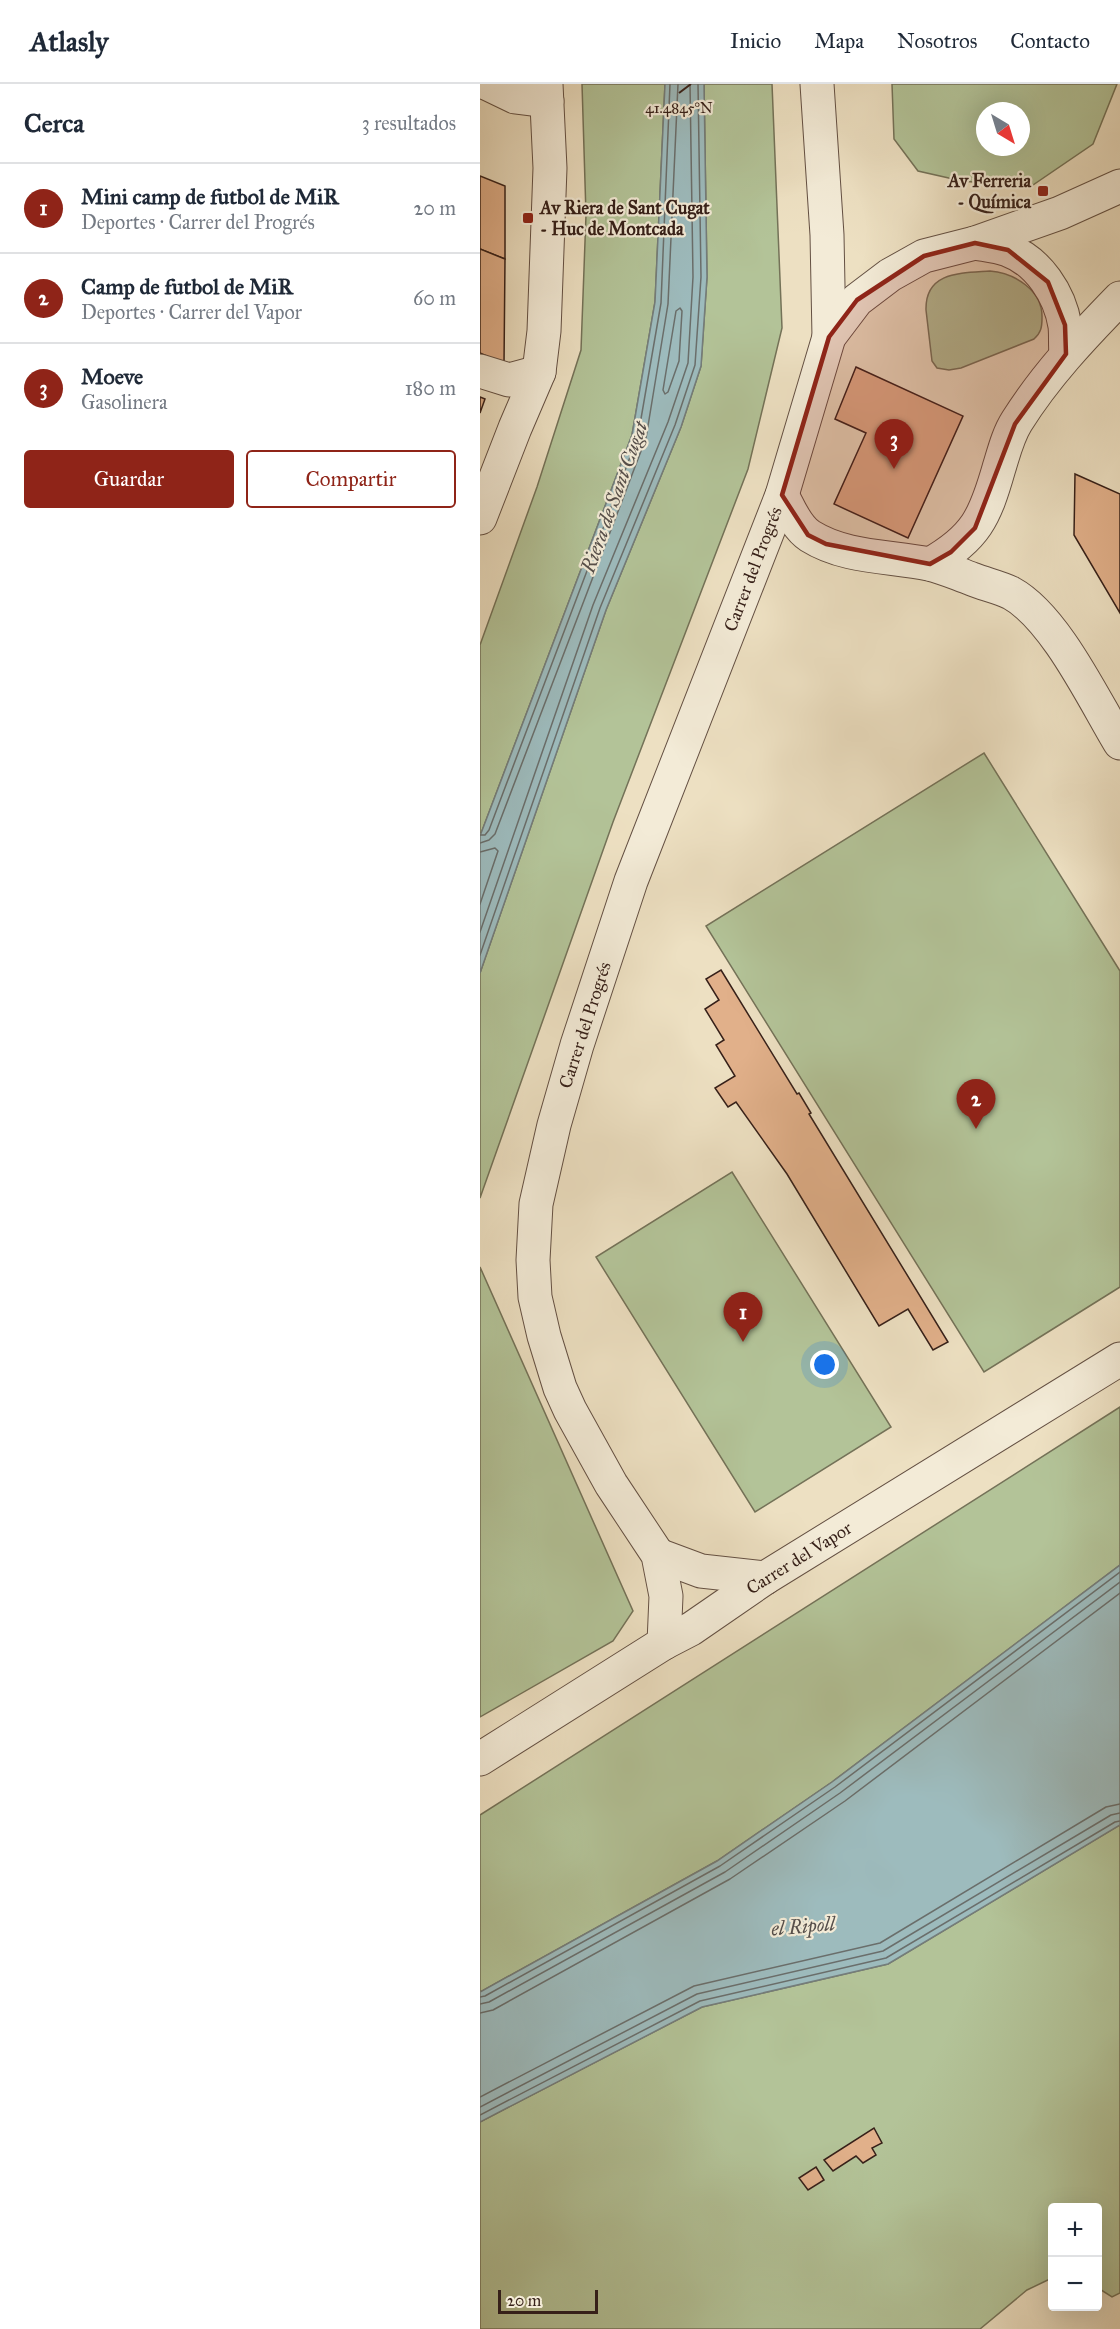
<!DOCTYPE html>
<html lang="es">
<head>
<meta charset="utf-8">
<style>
  body { margin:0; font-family:"IM FELL Great Primer",serif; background:#f2f2f3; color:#1f2937 }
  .controls { position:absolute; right:18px; bottom:18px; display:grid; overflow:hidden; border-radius:6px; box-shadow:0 6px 24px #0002 }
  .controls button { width:54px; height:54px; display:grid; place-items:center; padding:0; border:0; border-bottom:2px solid #e0e1e3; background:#fff; color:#1f2937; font:30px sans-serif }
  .compass { position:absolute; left:496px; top:18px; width:54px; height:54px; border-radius:50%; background:#fff; box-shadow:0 6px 24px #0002; rotate:142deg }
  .scale { position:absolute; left:18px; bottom:15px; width:100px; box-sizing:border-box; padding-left:6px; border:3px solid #362019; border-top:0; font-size:16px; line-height:21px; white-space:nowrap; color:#362019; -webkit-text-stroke:4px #f3ebd7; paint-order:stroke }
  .you { position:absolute; left:345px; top:1281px; width:21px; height:21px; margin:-15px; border:4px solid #fff; border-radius:50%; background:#1a73e8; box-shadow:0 0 0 9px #1a73e833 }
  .badge { display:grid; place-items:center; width:39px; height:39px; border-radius:50%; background:#8f2418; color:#fff; font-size:20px; font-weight:700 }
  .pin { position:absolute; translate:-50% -50px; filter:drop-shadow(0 2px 3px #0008) }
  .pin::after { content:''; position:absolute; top:32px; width:21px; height:18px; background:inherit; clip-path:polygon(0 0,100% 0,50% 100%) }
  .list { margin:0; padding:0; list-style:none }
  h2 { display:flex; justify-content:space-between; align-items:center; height:78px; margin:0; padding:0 24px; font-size:26px }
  h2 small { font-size:20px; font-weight:400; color:#747a83 }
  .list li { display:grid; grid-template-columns:39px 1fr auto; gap:18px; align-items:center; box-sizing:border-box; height:90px; padding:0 24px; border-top:2px solid #e0e1e3 }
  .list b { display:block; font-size:22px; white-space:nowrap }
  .list p { margin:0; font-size:20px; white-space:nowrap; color:#747a83 }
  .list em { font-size:20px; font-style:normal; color:#747a83 }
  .actions { display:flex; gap:12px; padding:18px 24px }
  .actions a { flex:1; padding:14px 0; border:2px solid #8f2418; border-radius:6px; text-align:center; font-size:21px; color:#8f2418 }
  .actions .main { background:#8f2418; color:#fff }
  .map { position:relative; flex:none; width:640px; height:2245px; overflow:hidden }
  header { display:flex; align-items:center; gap:36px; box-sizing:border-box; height:84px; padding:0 30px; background:#fff; border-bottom:2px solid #e0e1e3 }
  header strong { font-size:28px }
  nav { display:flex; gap:33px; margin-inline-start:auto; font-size:21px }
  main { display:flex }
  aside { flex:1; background:#fff }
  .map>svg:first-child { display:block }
  .green { fill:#b3c398; stroke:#747258; stroke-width:1.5; fill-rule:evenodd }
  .water { fill:#9dbbbd; stroke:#747d7b; stroke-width:1.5 }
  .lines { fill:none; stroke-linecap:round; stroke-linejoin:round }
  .shore { stroke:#6a6e6b; stroke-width:1.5 }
  .building { fill:#e1b08a; stroke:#362019; stroke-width:1.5 }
  .minor-casing { stroke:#645043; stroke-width:35 }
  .minor { stroke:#f3ebd7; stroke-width:33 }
  .marked { fill:#8f2418; fill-opacity:0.2; stroke:#8f2418; stroke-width:4.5; stroke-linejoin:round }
  .ticks { fill:none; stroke:#362019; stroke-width:2 }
  .poi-dot { fill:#8f2418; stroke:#f3ebd7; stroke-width:2 }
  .labels { text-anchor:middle; stroke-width:4.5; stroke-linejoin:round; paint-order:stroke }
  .poi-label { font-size:18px; font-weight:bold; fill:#362019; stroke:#f3ebd7; text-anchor:end }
  .street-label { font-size:18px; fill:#362019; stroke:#f3ebd7 }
  .water-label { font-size:20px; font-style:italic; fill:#554e4a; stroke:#f3ebd7 }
  .ticks-label { font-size:15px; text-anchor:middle; fill:#362019; stroke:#f3ebd7; stroke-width:4.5; stroke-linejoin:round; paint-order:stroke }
</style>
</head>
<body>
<header>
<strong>Atlasly</strong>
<nav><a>Inicio</a><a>Mapa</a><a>Nosotros</a><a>Contacto</a></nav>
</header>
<main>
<aside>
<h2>Cerca<small>3 resultados</small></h2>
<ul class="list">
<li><span class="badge">1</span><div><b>Mini camp de futbol de MiR</b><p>Deportes · Carrer del Progrés</p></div><em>20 m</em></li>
<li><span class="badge">2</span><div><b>Camp de futbol de MiR</b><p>Deportes · Carrer del Vapor</p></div><em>60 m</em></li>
<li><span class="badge">3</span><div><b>Moeve</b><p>Gasolinera</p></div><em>180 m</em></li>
</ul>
<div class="actions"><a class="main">Guardar</a><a>Compartir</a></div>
</aside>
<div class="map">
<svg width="640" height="2245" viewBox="0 0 640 2245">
  <rect width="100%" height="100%" fill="#ede0c2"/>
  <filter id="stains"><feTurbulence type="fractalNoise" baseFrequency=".00333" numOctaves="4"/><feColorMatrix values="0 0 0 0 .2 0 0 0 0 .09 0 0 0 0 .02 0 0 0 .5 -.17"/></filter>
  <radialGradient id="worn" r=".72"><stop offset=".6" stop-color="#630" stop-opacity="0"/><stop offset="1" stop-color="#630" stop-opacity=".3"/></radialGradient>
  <g class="green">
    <path d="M 102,0 L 185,0 L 175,218 L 152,351 L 0,752 L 0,561 L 57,403 L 101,266 L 106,131 Z"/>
    <path d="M 224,0 L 292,0 L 302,244 L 268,385 L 133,738 L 0,1114 L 0,889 L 126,526 L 201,343 L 221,282 L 227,193 Z"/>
    <path d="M 412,0 L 637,0 L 613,60 L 550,103 L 482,97 L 438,87 L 414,55 ZM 505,27 L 541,27 L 541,63 L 505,63 Z"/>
    <path d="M 510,187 C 534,189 563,206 562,234 C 562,243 561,249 554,255 L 481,284 L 469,286 L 457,284 L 452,277 L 446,226 C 445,187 482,189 510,187 Z"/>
    <path d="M 504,669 L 640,887 L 640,1203 L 504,1288 L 226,842 Z"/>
    <path d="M 252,1088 L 411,1343 L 275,1428 L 116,1173 Z"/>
    <path d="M 0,1183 L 153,1527 L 133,1557 L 0,1633 Z"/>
    <path d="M 640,1323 L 640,1481 L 352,1698 L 237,1777 L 0,1908 L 0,1731 Z"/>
    <path d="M 640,1741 L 640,2209 L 632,2213 L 618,2204 L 618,2124 L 572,2124 L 572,2194 L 547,2206 L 500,2245 L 0,2245 L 0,2038 L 222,1923 L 408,1880 Z"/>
  </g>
  <g class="water">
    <path d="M 185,0 L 224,0 L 227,193 L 221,282 L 201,343 L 126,526 L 0,889 L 0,752 L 152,351 L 175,218 Z"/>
    <path d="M 640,1481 L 640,1741 L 408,1880 L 222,1923 L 0,2038 L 0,1908 L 237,1777 L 352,1698 Z"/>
  </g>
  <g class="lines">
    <g class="shore">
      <path d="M 200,224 L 202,227 L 199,277 L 188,308 L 185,310 L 183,306 L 196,227 Z"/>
      <path d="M 0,751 L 5,751 L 9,746 L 158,352 L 181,219 L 190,0"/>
      <path d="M 0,759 L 9,756 L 15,750 L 166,354 L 188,220 L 198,0"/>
      <path d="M 0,768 L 15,764 L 18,767 L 0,820"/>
      <path d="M 0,848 L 113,521 L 188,338 L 208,279 L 213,193 L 210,0"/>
      <path d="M 0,871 L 120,524 L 195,341 L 215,281 L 221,193 L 218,0"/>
      <path d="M 0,1913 L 5,1912 L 240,1782 L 355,1703 L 640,1488"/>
      <path d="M 0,1920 L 9,1918 L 245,1788 L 360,1709 L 640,1498"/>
      <path d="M 0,1929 L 13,1926 L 250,1795 L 365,1717 L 640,1509"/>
      <path d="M 0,2013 L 214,1902 L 400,1859 L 626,1723 L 640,1720"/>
      <path d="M 0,2023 L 217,1910 L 403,1867 L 631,1731 L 640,1729"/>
      <path d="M 0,2031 L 220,1917 L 406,1874 L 635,1738 L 640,1737"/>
    </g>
  </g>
  <g class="building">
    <path d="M 0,92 L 25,102 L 25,175 L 0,165 Z"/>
    <path d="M 0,165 L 25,175 L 24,280 L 0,269 Z"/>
    <path d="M 376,283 L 483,332 L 428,454 L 354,420 L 386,349 L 355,335 Z"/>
    <path d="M 0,313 L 5,315 L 0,329 Z"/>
    <path d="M 595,390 L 640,410 L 640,529 L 594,451 Z"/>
    <path d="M 241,886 L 317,1010 L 319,1009 L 331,1029 L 329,1030 L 468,1258 L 453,1266 L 428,1225 L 399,1242 L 307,1090 L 256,1018 L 248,1023 L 235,1004 L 255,992 L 236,961 L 244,956 L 225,925 L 239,916 L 226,895 Z"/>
    <path d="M 394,2044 L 402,2059 L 392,2064 L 396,2071 L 383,2079 L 376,2072 L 353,2087 L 344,2076 Z"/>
    <path d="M 336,2083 L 344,2096 L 328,2106 L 319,2094 Z"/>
  </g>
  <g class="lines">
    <defs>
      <g id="minor">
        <path d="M 8,0 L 35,13 L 67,17"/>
        <path d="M 337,0 L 347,151 L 349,253"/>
        <path d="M 495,159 C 506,161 518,162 528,166 C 558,177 580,210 585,242 C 586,251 585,261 586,270"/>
        <path d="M 0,287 L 29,296 L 59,288"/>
        <path d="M 302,411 C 309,424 316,443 330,452 C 365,474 409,472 449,480 C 463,483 478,490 492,495 C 504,500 519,503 531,509 C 575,533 614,616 640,659"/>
        <path d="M 0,434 L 35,344 L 59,288 L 64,247 L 70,84 L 66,0"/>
        <path d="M 450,480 C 496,454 505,433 519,384 C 524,368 528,351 537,337 C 566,291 602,253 640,214"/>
        <path d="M 178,1471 L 221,1487 L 285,1494"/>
        <path d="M 184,1559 L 186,1512 L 178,1471 L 131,1400 L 90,1326 L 80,1304 L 64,1252 L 55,1213 L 53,1176 L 56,1120 L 74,1041 L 97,961 L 151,797 L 302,411 L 349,253 L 377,216 L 410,191 L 444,172 L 495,159 L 580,129 L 640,102"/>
        <path d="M 0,1675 L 184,1559 L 211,1545 L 285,1494 L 640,1275"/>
      </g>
    </defs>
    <use href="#minor" class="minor-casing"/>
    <use href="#minor" class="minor"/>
  </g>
  <path class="marked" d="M 495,159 L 528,166 L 568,198 L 585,241 L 586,270 L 535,340 L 495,444 L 471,468 L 450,480 L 346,460 L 328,451 L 302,411 L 349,253 L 377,216 L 444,172 Z"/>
  <path class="ticks" d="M 199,9 L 211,0"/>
  <g class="poi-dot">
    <rect x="557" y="101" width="12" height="12" rx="3"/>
    <rect x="42" y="128" width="12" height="12" rx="3"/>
  </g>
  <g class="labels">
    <g class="poi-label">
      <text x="551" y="103">Av Ferreria<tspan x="551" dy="21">- Química</tspan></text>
      <text x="60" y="130" text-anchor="start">Av Riera de Sant Cugat<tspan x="60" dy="21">- Huc de Montcada</tspan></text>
    </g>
    <g class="street-label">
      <text transform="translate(273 485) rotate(-69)" y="6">Carrer del Progrés</text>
      <text transform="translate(105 941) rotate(-72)" y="6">Carrer del Progrés</text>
      <text transform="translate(319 1474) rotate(-32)" y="6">Carrer del Vapor</text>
    </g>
    <g class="water-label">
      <text transform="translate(134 413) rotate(-70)" y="7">Riera de Sant Cugat</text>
      <text transform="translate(323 1842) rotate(-5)" y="7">el Ripoll</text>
    </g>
  </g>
  <g class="ticks-label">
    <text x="199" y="29">41.4845°N</text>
  </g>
  <rect width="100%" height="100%" filter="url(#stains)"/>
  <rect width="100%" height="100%" fill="url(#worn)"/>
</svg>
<div class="controls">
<button>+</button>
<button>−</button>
</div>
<svg class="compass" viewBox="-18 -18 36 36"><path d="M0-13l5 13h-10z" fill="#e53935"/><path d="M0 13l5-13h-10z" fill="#747a83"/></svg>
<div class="scale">20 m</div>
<div class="you"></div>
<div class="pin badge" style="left:263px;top:1258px">1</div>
<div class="pin badge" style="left:496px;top:1045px">2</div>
<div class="pin badge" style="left:414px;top:385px">3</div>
</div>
</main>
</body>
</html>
